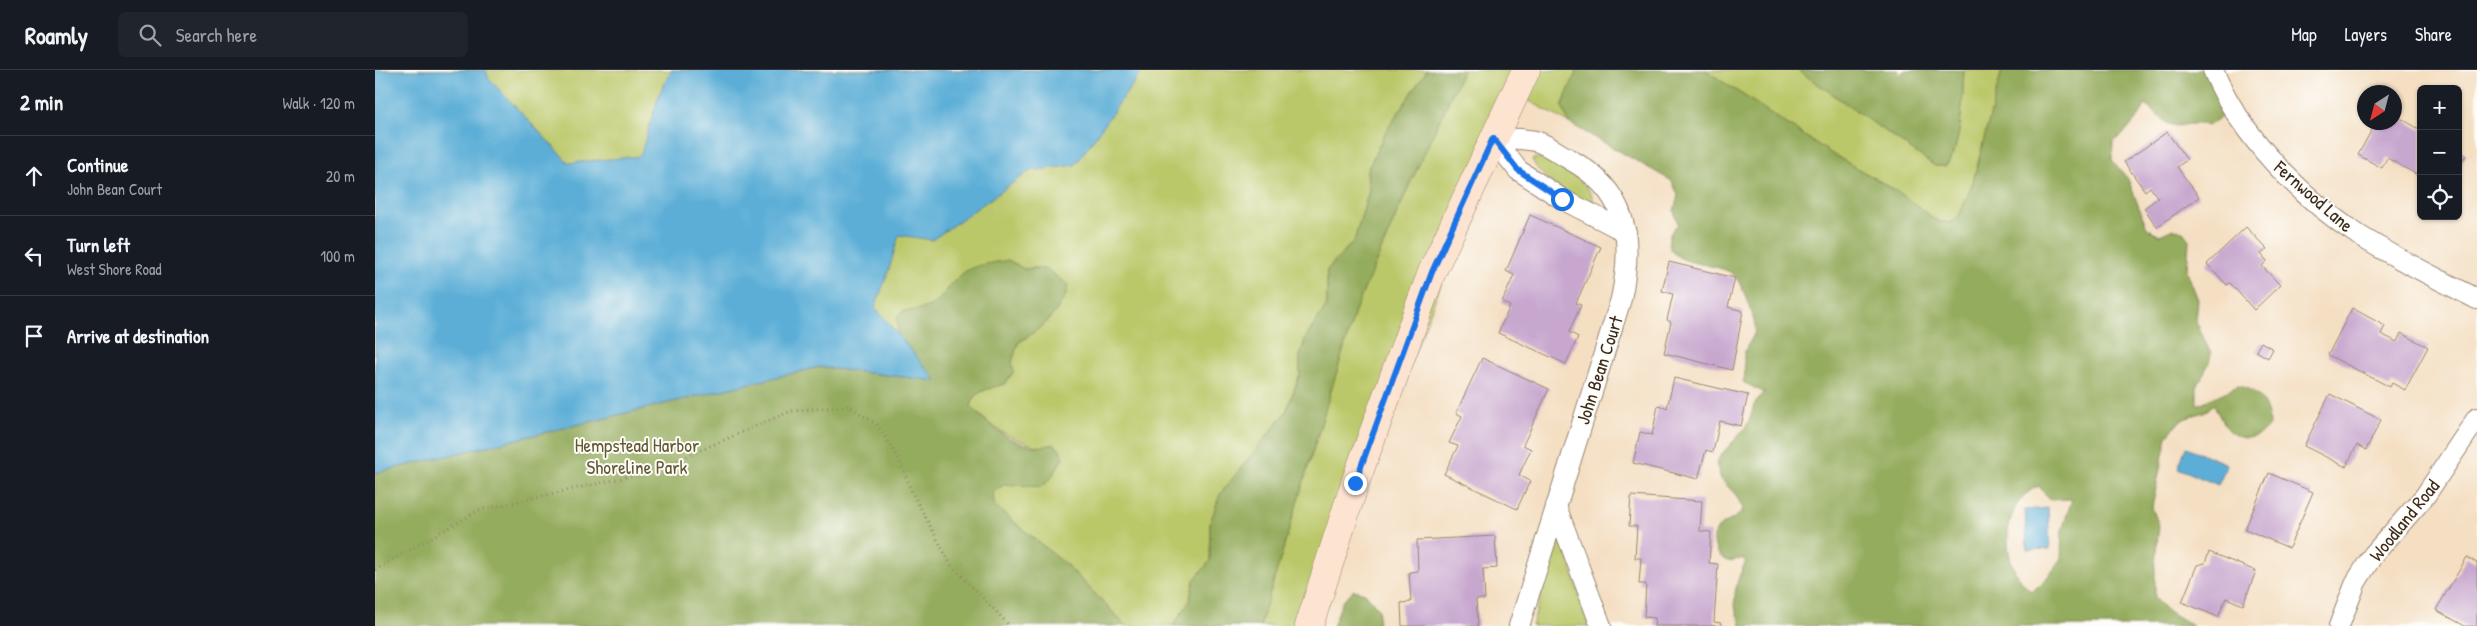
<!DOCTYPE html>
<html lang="en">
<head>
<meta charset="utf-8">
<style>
  body { margin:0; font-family:"Patrick Hand",sans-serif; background:#20242c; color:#f1f3f6 }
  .controls { position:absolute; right:15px; top:15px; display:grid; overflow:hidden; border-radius:8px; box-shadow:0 1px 4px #0004 }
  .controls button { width:45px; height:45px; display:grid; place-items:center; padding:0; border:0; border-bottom:1px solid #363941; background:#171b24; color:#f1f3f6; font:25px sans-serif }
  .compass { position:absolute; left:1982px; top:15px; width:45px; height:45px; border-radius:50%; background:#171b24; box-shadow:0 1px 4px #0004; rotate:216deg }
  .stop { position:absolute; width:15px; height:15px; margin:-11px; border:4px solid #1a73e8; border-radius:50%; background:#fff }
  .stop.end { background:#1a73e8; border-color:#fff; box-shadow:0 1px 5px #0008 }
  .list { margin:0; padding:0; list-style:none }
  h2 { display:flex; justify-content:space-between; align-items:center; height:65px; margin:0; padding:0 20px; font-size:21px }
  h2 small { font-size:16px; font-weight:400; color:#9ea1a6 }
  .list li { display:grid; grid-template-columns:32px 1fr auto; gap:15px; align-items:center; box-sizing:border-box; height:80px; padding:0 20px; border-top:1px solid #363941 }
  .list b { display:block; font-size:19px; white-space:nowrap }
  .list p { margin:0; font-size:16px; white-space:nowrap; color:#9ea1a6 }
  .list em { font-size:16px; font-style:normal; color:#9ea1a6 }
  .icon { flex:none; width:28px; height:28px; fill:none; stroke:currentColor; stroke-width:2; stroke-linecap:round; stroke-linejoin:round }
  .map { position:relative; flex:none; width:2102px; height:556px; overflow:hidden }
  header { display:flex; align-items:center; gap:30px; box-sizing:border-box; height:70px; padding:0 25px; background:#171b24; border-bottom:1px solid #363941 }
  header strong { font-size:24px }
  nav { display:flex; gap:28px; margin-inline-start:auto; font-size:18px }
  .search { width:350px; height:45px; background:#20242c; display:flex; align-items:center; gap:12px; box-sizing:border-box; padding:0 18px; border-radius:8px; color:#9ea1a6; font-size:19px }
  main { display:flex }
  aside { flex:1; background:#171b24 }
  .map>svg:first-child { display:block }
  .green { fill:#bbc869; stroke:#7b7944 }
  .forest { fill:#94ac5d; stroke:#686b3e; fill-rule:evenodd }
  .water { fill:#5caed7; stroke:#4c6c7a }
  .building { fill:#c8a7cf }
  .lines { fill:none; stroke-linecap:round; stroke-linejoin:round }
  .minor-casing { stroke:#988470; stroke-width:22 }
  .secondary-casing { stroke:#988470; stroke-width:29 }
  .path { stroke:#988470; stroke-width:3; stroke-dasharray:1 4; stroke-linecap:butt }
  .minor { stroke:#fff; stroke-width:20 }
  .secondary { stroke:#fde4d1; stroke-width:28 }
  .route { stroke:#1a73e8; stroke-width:6 }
  .labels { text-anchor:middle; stroke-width:4; stroke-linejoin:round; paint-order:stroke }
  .street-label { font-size:19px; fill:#3b2a1e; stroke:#fdfcf7 }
  .park-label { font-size:19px; fill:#615934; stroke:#fdfcf7 }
</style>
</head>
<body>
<header>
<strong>Roamly</strong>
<div class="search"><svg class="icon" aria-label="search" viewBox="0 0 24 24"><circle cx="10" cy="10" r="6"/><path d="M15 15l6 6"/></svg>Search here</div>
<nav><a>Map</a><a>Layers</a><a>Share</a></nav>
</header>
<main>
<aside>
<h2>2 min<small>Walk · 120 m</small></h2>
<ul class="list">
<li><svg class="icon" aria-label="ahead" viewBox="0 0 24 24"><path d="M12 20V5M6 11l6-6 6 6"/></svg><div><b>Continue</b><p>John Bean Court</p></div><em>20 m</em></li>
<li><svg class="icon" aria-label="left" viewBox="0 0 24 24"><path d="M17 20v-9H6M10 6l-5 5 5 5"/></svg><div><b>Turn left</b><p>West Shore Road</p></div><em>100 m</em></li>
<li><svg class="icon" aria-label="arrive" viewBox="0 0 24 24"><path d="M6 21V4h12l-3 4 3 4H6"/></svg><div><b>Arrive at destination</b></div></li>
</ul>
</aside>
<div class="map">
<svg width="2102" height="556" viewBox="0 0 2102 556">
  <rect width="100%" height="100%" fill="#fdfcf7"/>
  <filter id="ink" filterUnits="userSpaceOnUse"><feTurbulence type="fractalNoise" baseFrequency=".02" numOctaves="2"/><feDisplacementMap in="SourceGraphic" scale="10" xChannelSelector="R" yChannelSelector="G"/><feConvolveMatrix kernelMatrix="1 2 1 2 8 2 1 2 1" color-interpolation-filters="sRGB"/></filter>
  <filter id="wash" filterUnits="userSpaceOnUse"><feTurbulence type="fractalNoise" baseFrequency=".0096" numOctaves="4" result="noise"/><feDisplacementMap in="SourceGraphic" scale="20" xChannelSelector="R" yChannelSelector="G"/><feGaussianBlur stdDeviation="1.12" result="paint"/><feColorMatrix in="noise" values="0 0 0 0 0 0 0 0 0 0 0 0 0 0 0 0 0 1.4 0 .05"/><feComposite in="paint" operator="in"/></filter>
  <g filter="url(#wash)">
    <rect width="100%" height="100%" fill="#f4dfc3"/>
    <g class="green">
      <path d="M 0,0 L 1052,0 L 1010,63 L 992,101 L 994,121 L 979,171 L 952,200 L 952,235 L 931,267 L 925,286 L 925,304 L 911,342 L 887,372 L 835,453 L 835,491 L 826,502 L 893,529 L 981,238 L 1033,118 L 1088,0 L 1202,0 L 1187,36 L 1194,53 L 1140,23 L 934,556 L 751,556 L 695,498 L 619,436 L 618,422 L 630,414 L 666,417 L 668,378 C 637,369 619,360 596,337 C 599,320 615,317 630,314 L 643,273 L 654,266 L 693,215 L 673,200 L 662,198 L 649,199 L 633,190 L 579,212 L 566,230 L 545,241 L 528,241 L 562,311 L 444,297 L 0,556 Z"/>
      <path d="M 1330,0 L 1423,0 L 1560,96 L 1571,96 C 1588,73 1587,29 1589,0 L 1627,0 L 1598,112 L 1584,147 L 1576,153 L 1562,151 L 1525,123 L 1454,82 Z"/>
      <path d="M 1167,88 C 1185,97 1213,110 1219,131 C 1200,132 1163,107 1157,89 Z"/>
      <path d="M 1185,460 L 1213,556 L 1157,556 Z"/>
    </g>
    <g class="forest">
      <path d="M 1052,0 L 1088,0 L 1033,118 L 981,238 L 885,556 L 798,556 L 814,532 L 819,510 L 835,491 L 835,453 L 845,424 L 911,342 L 925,304 L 925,286 L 931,267 L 952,235 L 952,200 L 979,171 L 994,121 L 992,101 L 1010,63 Z"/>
      <path d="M 1202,0 L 1330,0 L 1454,82 L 1525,123 L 1562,151 L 1575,153 L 1584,146 L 1598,112 L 1627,0 L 1831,0 C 1840,13 1861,45 1836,54 C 1830,56 1823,53 1817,54 C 1808,54 1803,58 1794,54 C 1789,52 1776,39 1770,35 C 1763,51 1751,61 1738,72 L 1737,90 L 1753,109 L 1772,158 L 1785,165 L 1798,159 L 1808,161 L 1814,171 L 1812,201 L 1823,230 L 1821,251 L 1836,284 L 1834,293 L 1822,317 L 1822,335 L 1863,316 C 1885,321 1890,331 1895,353 C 1891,361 1885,365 1877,367 C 1856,373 1845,349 1839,334 L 1831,341 L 1806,350 L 1792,366 L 1777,437 L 1784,456 L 1780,492 L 1780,527 L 1790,539 L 1818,556 L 1366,556 C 1366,549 1362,547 1361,541 C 1357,524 1363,507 1371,491 L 1366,489 L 1352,491 C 1345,487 1340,481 1339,472 C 1337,451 1360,454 1368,439 L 1361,425 L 1346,409 L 1341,393 C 1350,377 1365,368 1373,353 C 1380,339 1375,333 1390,323 L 1368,312 C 1372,303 1368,296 1369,286 C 1369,276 1380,269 1380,258 C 1380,249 1366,211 1359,205 C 1344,191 1296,198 1294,173 C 1293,165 1297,160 1303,154 L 1299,141 L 1303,125 L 1297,111 L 1194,53 L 1187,36 ZM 1664,416 L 1675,430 L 1697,429 L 1687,460 L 1686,490 L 1666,515 L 1656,521 C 1624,497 1624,432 1664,416 Z"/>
      <path d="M 1423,0 L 1523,0 L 1525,5 L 1530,0 L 1589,0 C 1587,29 1588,73 1571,96 L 1560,96 Z"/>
      <path d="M 633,190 L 649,199 L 662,198 L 673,200 L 693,215 L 691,225 L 681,241 L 668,256 L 643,273 L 637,292 L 639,302 C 635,306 632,312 628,314 C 614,320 599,319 596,337 C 615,357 649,385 678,374 L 685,379 L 688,388 L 676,408 L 666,417 L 630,414 L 618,422 L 619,435 L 695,498 L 751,556 L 0,556 L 0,403 L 444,297 L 561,311 L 523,264 L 522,248 L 528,241 C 571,240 564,220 591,201 C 601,194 620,193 633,190 Z"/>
      <path d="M 979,520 L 990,523 L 1004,540 L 1003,556 L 958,556 L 968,530 Z"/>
    </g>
    <g class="water">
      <path d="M 0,0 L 111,0 L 114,9 L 194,93 L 265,86 L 285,22 L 297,0 L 768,0 L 700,95 L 655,101 L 557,170 L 524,165 L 513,203 L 500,237 L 562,311 L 444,297 L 0,403 Z"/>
      <path d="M 1811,377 L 1852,394 L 1843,415 L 1803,398 Z"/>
      <path d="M 1673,438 L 1675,479 L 1652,480 L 1650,440 Z"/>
    </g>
    <g id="blocks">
      <g class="building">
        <path d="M 2020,45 L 2046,60 L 2046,107 L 2012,88 L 2007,98 L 1983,85 L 2001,52 L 2020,52 Z"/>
        <path d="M 1792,62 L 1812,90 L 1802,97 L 1824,127 L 1782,157 L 1769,138 L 1783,128 L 1775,117 L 1770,121 L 1749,92 Z"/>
        <path d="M 2083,81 L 2091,85 L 2083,99 Z"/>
        <path d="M 1155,145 L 1226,177 L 1201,233 L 1206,235 L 1194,262 L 1203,267 L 1191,294 L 1123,263 L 1135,236 L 1127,232 L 1139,205 L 1131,201 Z"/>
        <path d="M 1871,157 L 1892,179 L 1886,184 L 1892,191 L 1887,196 L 1905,215 L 1879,240 L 1855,213 L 1852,215 L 1832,194 Z"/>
        <path d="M 1294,192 L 1360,208 L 1353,237 L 1368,241 L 1357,300 L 1289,283 L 1296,252 L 1292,250 L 1298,224 L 1287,221 Z"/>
        <path d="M 1977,238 L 2010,256 L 2006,264 L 2022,272 L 2026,263 L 2053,277 L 2030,320 L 2017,313 L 2015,317 L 1953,285 Z"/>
        <path d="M 1886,272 L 1898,279 L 1893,288 L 1881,281 Z"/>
        <path d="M 1107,288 L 1174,319 L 1148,375 L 1156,379 L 1144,405 L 1155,411 L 1142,439 L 1069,404 L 1083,376 L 1074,373 L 1087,346 L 1081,343 Z"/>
        <path d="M 1299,308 L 1373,325 L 1366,356 L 1345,351 L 1338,382 L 1331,380 L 1323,409 L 1258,393 L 1265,362 L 1277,365 L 1283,336 L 1292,338 Z"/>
        <path d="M 1955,324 L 2006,350 L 1991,380 L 1982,375 L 1971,397 L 1929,376 Z"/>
        <path d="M 1894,403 L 1938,422 L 1914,478 L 1870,459 Z"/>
        <path d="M 1256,426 L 1327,431 L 1325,461 L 1336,462 L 1334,493 L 1343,494 L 1339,552 L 1346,553 L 1346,556 L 1279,556 L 1280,548 L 1269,547 L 1271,514 L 1264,514 L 1266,488 L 1260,488 L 1262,456 L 1254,456 Z"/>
        <path d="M 1120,466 L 1122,498 L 1108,499 L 1110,529 L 1101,529 L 1103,556 L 1027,556 L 1026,533 L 1036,532 L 1034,502 L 1043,501 L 1042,470 Z"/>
        <path d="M 1834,482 L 1881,501 L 1868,535 L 1851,528 L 1843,547 L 1807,532 L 1822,495 L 1830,493 Z"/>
        <path d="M 2092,487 L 2102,493 L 2102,556 L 2090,556 L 2061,540 Z"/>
      </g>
    </g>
  </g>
  <g filter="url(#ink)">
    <use href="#blocks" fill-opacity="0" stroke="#988470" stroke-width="1"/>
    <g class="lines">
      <defs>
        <g id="minor">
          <path d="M 1838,0 C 1865,65 1926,128 1985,166 C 2022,189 2063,209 2102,229"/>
          <path d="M 1118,68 C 1132,69 1147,68 1160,71 C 1172,74 1183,83 1194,89 C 1253,121 1259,168 1246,229 L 1144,556"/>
          <path d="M 1118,68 L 1143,100 L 1187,129 L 1251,162"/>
          <path d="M 1181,436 L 1226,556"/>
          <path d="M 1964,556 L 1981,512 L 1998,485 L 2050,426 L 2102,348"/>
        </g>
        <path id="secondary" d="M 934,556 L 980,413 L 1057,202 L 1151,0"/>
      </defs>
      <use href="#minor" class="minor-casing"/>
      <use href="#secondary" class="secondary-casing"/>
      <path class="path" d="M 0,500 L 104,440 L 275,402 L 416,341 L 474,336 L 502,355 L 524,389 L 537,422 L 576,495 L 635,556"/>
      <use href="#minor" class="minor"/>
      <use href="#secondary" class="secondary"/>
    </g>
  </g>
  <g class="lines" filter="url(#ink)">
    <path class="route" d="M 980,413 L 1057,202 L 1118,68 L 1143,100 L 1187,129"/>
  </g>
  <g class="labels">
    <g class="street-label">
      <text transform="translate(1939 126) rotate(41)" y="7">Fernwood Lane</text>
      <text transform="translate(1224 300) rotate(-72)" y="7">John Bean Court</text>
      <text transform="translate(2029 450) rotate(-51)" y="7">Woodland Road</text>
    </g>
    <g class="park-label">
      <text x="262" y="382">Hempstead Harbor<tspan x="262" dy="22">Shoreline Park</tspan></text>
    </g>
  </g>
</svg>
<div class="controls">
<button>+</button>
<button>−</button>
<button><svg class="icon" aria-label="locate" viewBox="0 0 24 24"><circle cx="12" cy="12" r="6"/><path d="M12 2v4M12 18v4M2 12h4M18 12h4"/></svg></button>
</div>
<svg class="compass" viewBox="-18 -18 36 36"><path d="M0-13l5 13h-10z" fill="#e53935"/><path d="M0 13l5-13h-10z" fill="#9ea1a6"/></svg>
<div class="stop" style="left:1187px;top:129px"></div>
<div class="stop end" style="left:980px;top:413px"></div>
</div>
</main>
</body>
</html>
